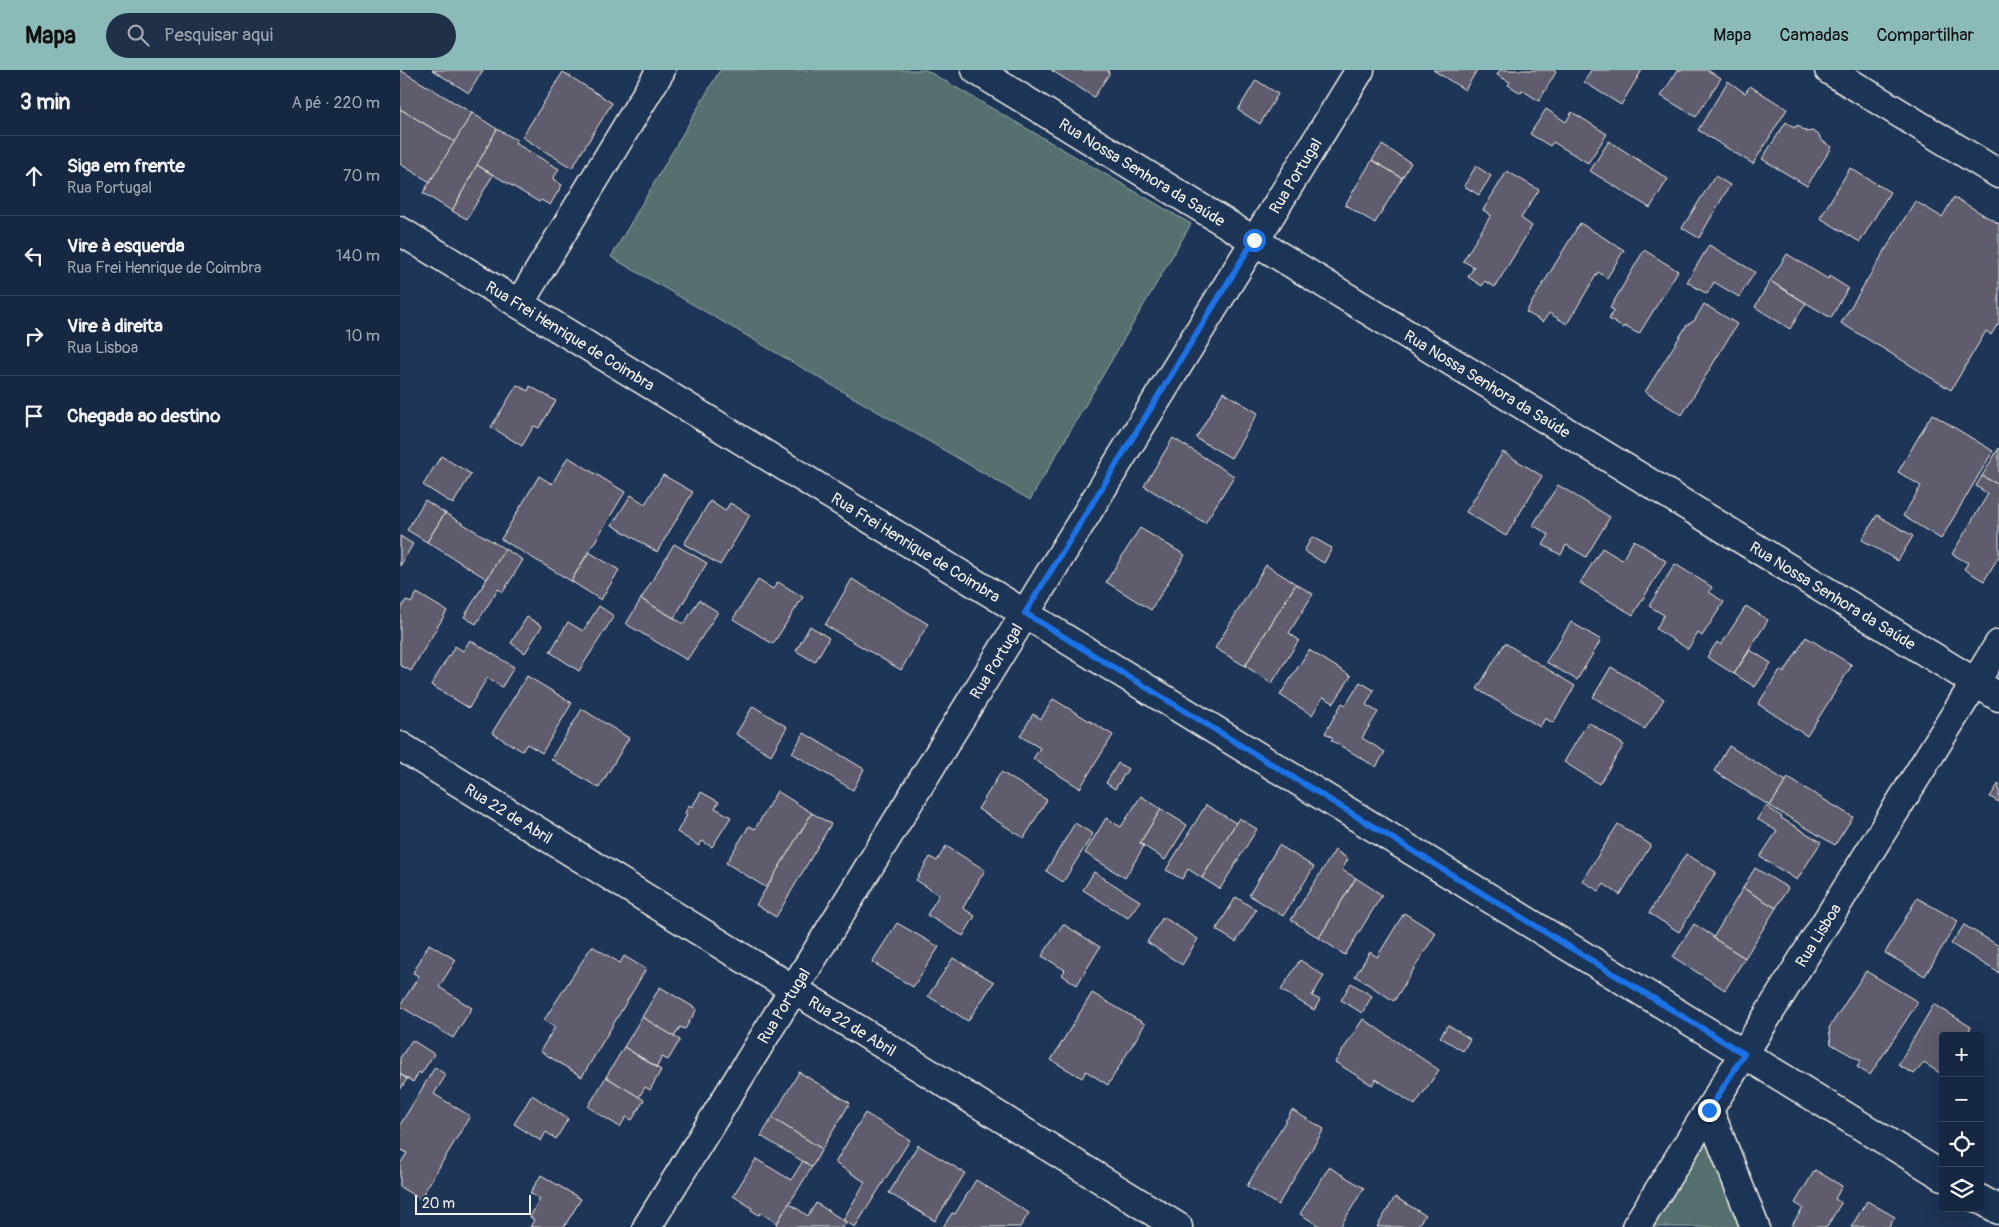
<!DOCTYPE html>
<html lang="pt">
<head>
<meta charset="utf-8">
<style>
  body { margin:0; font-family:Pangolin,sans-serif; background:#1f3048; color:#f1f3f6 }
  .controls { position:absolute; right:15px; bottom:15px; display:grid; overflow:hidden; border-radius:5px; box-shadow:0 5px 20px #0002 }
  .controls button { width:45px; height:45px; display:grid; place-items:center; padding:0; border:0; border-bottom:1px solid #35445a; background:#162841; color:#f1f3f6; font:25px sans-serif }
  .scale { position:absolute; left:15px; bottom:12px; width:116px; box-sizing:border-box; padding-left:5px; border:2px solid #f4f1e8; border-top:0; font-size:14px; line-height:18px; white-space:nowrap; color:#f4f1e8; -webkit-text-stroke:4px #1d3557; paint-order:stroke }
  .stop { position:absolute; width:15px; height:15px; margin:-11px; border:4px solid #1a73e8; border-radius:50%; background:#fff }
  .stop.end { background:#1a73e8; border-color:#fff; box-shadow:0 1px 5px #0008 }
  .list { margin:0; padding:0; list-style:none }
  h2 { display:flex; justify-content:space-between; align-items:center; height:65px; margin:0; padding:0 20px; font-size:21px }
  h2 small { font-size:16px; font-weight:400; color:#9ea6b1 }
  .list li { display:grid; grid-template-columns:32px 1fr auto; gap:15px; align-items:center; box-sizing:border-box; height:80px; padding:0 20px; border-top:1px solid #35445a }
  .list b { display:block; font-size:19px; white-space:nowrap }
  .list p { margin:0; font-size:16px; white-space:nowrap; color:#9ea6b1 }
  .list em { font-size:16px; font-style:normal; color:#9ea6b1 }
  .icon { flex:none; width:28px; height:28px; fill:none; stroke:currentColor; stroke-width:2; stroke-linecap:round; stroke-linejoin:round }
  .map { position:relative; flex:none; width:1599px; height:1157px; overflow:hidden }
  header { display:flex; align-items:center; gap:30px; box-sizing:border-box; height:70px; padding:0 25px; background:#8bbbb9; color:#111 }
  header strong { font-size:24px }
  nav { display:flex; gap:28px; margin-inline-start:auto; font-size:18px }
  .search { width:350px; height:45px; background:#1f3048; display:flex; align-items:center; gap:12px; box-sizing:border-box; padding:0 18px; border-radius:28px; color:#9ea6b1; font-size:19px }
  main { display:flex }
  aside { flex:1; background:#162841 }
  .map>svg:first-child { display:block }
  .green { fill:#54706e; stroke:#a4b0ab }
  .building { fill:#5f5b6d; stroke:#f4f1e8 }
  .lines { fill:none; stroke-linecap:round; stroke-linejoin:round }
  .minor-casing { stroke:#f4f1e8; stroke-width:31 }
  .tertiary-casing { stroke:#f4f1e8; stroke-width:31 }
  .minor { stroke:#1d3557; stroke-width:28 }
  .tertiary { stroke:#1d3557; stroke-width:28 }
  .route { stroke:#1a73e8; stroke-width:6 }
  .labels { text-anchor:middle; stroke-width:4.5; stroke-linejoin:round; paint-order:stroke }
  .street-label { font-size:16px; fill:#f4f1e8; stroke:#1d3557 }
</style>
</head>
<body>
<header>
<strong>Mapa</strong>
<div class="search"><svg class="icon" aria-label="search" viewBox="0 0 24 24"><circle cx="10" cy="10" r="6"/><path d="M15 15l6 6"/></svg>Pesquisar aqui</div>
<nav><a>Mapa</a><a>Camadas</a><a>Compartilhar</a></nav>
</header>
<main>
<aside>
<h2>3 min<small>A pé · 220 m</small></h2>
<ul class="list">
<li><svg class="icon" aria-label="ahead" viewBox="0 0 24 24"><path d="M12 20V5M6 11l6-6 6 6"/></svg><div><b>Siga em frente</b><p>Rua Portugal</p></div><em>70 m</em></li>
<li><svg class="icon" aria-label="left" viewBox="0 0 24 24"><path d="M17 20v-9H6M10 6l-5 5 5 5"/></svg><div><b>Vire à esquerda</b><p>Rua Frei Henrique de Coimbra</p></div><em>140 m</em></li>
<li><svg class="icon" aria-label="right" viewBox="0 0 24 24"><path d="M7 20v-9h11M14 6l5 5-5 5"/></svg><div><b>Vire à direita</b><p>Rua Lisboa</p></div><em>10 m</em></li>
<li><svg class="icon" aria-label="arrive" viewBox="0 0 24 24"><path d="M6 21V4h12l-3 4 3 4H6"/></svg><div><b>Chegada ao destino</b></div></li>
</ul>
</aside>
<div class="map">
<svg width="1599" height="1157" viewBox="0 0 1599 1157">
  <rect width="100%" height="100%" fill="#1d3557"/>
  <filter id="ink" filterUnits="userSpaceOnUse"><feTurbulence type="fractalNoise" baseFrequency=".02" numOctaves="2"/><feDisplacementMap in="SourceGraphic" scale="10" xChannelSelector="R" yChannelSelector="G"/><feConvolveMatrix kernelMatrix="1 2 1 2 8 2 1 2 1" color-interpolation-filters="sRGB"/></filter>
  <g filter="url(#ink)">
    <g class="green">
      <path d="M 320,0 L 526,0 L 791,154 L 630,430 L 211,187 Z"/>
      <path d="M 1309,1040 L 1355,1157 L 1236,1157 Z"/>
    </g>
    <g class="building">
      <path d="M 0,0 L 72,43 L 55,72 L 0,39 Z"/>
      <path d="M 32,0 L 83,0 L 69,23 Z"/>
      <path d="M 651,0 L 708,0 L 709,4 L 694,27 Z"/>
      <path d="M 1033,0 L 1077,0 L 1065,20 Z"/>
      <path d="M 1100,0 L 1154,0 L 1156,2 L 1139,31 L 1122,20 L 1121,23 L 1108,15 L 1110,12 L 1097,5 Z"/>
      <path d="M 1191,0 L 1242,0 L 1221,35 L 1184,12 Z"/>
      <path d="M 1278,0 L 1307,0 L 1321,8 L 1296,47 L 1261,26 Z"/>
      <path d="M 163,2 L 212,33 L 172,98 L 122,67 Z"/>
      <path d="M 856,10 L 878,24 L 860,54 L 838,40 Z"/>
      <path d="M 1328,11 L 1345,23 L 1350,16 L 1387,39 L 1353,94 L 1298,60 Z"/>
      <path d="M 0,39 L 55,72 L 30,112 L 0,94 Z"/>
      <path d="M 1146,39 L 1166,52 L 1172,42 L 1207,64 L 1188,93 L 1153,72 L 1150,76 L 1130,64 Z"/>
      <path d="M 72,43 L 97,59 L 52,141 L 23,123 Z"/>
      <path d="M 1386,52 L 1395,58 L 1397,55 L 1407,62 L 1412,61 L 1419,65 L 1421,70 L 1432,77 L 1407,116 L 1362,89 Z"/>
      <path d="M 97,59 L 117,70 L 115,73 L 159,99 L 153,109 L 162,115 L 150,135 L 141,130 L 139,132 L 77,95 Z"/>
      <path d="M 1209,71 L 1268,109 L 1250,138 L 1190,101 Z"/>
      <path d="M 982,75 L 1011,93 L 1002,108 L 972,90 Z"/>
      <path d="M 972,90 L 1002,108 L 975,153 L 945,135 Z"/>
      <path d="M 77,95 L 93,105 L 67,149 L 52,141 Z"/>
      <path d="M 1076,96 L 1091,106 L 1079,125 L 1064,116 Z"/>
      <path d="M 1450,98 L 1490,122 L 1460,172 L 1420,148 Z"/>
      <path d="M 1107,101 L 1139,120 L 1121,148 L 1132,156 L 1095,217 L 1085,211 L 1082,216 L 1068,207 L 1074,197 L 1063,191 L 1091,145 L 1083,140 Z"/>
      <path d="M 1315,106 L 1330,115 L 1299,168 L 1282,158 Z"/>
      <path d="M 1554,127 L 1599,154 L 1599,252 L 1591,265 L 1586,261 L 1551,320 L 1441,253 L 1515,131 L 1542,147 Z"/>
      <path d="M 1180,153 L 1224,180 L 1207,208 L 1198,202 L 1167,254 L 1149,243 L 1143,252 L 1126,242 Z"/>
      <path d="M 1309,175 L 1355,202 L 1339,227 L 1314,212 L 1307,224 L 1287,212 Z"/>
      <path d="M 1244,180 L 1278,201 L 1239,264 L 1224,256 L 1223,258 L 1209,249 L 1214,240 L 1210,238 Z"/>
      <path d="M 1387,184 L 1428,209 L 1429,206 L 1448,218 L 1431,248 L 1370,211 Z"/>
      <path d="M 1370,211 L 1406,233 L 1390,259 L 1355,237 Z"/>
      <path d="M 1304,234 L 1337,254 L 1282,345 L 1245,322 L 1287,255 L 1294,251 Z"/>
      <path d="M 117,315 L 128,321 L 130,316 L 156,331 L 139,358 L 134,356 L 122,376 L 91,357 Z"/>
      <path d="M 823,322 L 858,343 L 831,388 L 796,368 Z"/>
      <path d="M 1532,344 L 1593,381 L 1541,469 L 1503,446 L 1521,416 L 1498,402 Z"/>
      <path d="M 773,368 L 834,406 L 805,453 L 744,416 Z"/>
      <path d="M 1599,378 L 1599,415 L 1582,406 Z"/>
      <path d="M 1103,382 L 1142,406 L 1106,466 L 1066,442 Z"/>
      <path d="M 41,386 L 71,404 L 53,434 L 23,415 Z"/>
      <path d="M 168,387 L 225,422 L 171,511 L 101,469 L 139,406 L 152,414 Z"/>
      <path d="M 263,405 L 293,422 L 257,482 L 212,455 L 231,425 L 245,434 Z"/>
      <path d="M 1582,406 L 1599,415 L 1599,486 L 1584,511 L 1564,499 L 1568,493 L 1552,484 L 1588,424 L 1576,416 Z"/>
      <path d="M 1158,415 L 1210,447 L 1186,487 L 1166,475 L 1161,485 L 1143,475 L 1149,465 L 1133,455 Z"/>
      <path d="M 25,430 L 45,443 L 27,472 L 7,460 Z"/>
      <path d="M 310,431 L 325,441 L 330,433 L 350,445 L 320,495 L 284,474 Z"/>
      <path d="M 45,443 L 105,479 L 87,509 L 27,472 Z"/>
      <path d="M 1477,445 L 1513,466 L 1498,491 L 1462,470 Z"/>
      <path d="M 740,458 L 785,485 L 751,540 L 706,512 Z"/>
      <path d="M 0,466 L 13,474 L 0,496 Z"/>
      <path d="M 912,467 L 932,478 L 924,493 L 904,481 Z"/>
      <path d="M 1234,470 L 1266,491 L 1233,545 L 1180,513 L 1202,478 L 1222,490 Z"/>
      <path d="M 274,474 L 307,493 L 274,548 L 241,529 Z"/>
      <path d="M 105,479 L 123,490 L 103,522 L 98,519 L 76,554 L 64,547 Z"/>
      <path d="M 189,482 L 219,500 L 201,530 L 171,511 Z"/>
      <path d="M 1275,494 L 1312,517 L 1309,522 L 1324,532 L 1302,566 L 1298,563 L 1288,579 L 1256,559 L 1264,545 L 1249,536 Z"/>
      <path d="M 866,495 L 896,514 L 845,596 L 815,578 Z"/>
      <path d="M 452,509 L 528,554 L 501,600 L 425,555 Z"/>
      <path d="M 358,510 L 373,519 L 378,512 L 403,527 L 373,574 L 333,549 Z"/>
      <path d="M 896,514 L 913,524 L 889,563 L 899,570 L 872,613 L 845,596 Z"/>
      <path d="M 17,523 L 47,541 L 11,601 L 0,595 L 0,540 L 6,530 L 11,533 Z"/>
      <path d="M 241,529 L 284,554 L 299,530 L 318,542 L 287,590 L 226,554 Z"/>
      <path d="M 199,536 L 214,546 L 179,601 L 150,582 L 168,552 L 183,561 Z"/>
      <path d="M 1346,536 L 1368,550 L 1334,604 L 1307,587 L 1317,572 L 1321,575 Z"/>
      <path d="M 127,547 L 142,556 L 125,583 L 111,573 Z"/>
      <path d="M 1171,552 L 1201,570 L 1177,610 L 1146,592 Z"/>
      <path d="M 410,556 L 429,568 L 415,592 L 396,581 Z"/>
      <path d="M 1406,567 L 1452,595 L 1407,666 L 1358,634 L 1380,600 L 1384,603 Z"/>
      <path d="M 70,570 L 114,597 L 102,617 L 87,608 L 69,638 L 31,615 L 55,576 L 63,581 Z"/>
      <path d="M 1105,573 L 1175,616 L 1153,653 L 1145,648 L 1140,657 L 1077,619 Z"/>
      <path d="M 909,580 L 951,606 L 934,633 L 923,627 L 912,645 L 880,625 Z"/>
      <path d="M 1350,580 L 1371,593 L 1355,617 L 1334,604 Z"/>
      <path d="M 1211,597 L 1264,629 L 1245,659 L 1193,627 Z"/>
      <path d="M 127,606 L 172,633 L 142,683 L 127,674 L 122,681 L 92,663 Z"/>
      <path d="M 960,612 L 974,620 L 966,635 L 978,642 L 962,668 L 985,682 L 976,697 L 931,670 L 933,668 L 925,663 L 942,633 L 946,635 Z"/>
      <path d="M 653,629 L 713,665 L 680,718 L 633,689 L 640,678 L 620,666 L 633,644 L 641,649 Z"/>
      <path d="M 353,636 L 387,657 L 371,685 L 336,664 Z"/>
      <path d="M 182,639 L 229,668 L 199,718 L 151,689 Z"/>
      <path d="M 1188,652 L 1224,675 L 1199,714 L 1164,692 Z"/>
      <path d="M 404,663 L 464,699 L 453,720 L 392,683 Z"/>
      <path d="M 1329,676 L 1386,711 L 1370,736 L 1314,701 Z"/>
      <path d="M 718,693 L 728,699 L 715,719 L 706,713 Z"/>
      <path d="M 601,702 L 647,730 L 624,768 L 578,739 Z"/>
      <path d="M 1388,708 L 1453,747 L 1435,775 L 1370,736 Z"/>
      <path d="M 1599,713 L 1599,732 L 1590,727 Z"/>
      <path d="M 377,721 L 412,743 L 367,818 L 326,793 L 349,756 L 355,759 Z"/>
      <path d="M 301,722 L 319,732 L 315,738 L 331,747 L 312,777 L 302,771 L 299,776 L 277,762 L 287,745 L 285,743 L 289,735 L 292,737 Z"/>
      <path d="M 741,726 L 761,739 L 740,773 L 744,776 L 725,808 L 685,783 L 706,748 L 721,757 Z"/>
      <path d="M 806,735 L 836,753 L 802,808 L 788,799 L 782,809 L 766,800 Z"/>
      <path d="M 1366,736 L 1382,747 L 1381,748 L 1421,772 L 1397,810 L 1360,787 L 1377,761 L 1357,749 Z"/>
      <path d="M 761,739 L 787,755 L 765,790 L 740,773 Z"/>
      <path d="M 412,743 L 431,754 L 376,847 L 356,835 Z"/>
      <path d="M 839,748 L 857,759 L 820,819 L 802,808 Z"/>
      <path d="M 675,753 L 693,764 L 663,812 L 646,801 Z"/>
      <path d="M 1218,754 L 1251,775 L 1220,825 L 1204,814 L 1199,821 L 1182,811 Z"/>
      <path d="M 879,775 L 914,797 L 883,846 L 849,825 Z"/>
      <path d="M 546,776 L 585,800 L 563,838 L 575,846 L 563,866 L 527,845 L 539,825 L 516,810 L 530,787 L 537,791 Z"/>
      <path d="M 935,780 L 948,789 L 942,800 L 956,808 L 919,868 L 891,850 Z"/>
      <path d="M 1286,784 L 1316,802 L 1279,862 L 1249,843 Z"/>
      <path d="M 1355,798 L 1388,818 L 1376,838 L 1343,818 Z"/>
      <path d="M 694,802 L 740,831 L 728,848 L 683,820 Z"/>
      <path d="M 956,808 L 982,825 L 945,885 L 919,868 Z"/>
      <path d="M 1343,818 L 1376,838 L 1345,888 L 1313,868 Z"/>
      <path d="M 836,827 L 856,840 L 836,872 L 816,860 Z"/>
      <path d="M 1517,828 L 1558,851 L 1525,906 L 1485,883 Z"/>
      <path d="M 1004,843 L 1036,863 L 994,931 L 955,906 L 970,882 L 977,887 Z"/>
      <path d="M 763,847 L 798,869 L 782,895 L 747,872 Z"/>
      <path d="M 497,853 L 539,877 L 513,917 L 472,892 Z"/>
      <path d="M 663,854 L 700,877 L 677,915 L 662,905 L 665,900 L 642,886 Z"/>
      <path d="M 1294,854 L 1313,866 L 1313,868 L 1345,888 L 1325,920 L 1273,887 Z"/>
      <path d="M 1564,855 L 1599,876 L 1599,903 L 1551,874 Z"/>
      <path d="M 29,874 L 56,890 L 39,917 L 72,938 L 53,968 L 0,936 L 19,906 L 13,903 Z"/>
      <path d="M 192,876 L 220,893 L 224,886 L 246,899 L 182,1007 L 140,981 L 155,957 L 144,950 Z"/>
      <path d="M 553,888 L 594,912 L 568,951 L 528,926 Z"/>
      <path d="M 900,890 L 924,906 L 912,926 L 920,930 L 914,940 L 881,920 Z"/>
      <path d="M 1466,901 L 1518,932 L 1470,1005 L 1457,997 L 1461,991 L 1431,974 L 1429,958 Z"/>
      <path d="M 951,913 L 972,926 L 962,943 L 941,930 Z"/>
      <path d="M 260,917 L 297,939 L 285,959 L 280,957 L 274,967 L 242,947 Z"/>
      <path d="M 692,923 L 745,954 L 708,1015 L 686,1001 L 682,1008 L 651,990 Z"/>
      <path d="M 1534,934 L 1571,957 L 1566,966 L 1543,966 L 1543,1005 L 1524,993 L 1514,1004 L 1498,995 Z"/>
      <path d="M 242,947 L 280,970 L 268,990 L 262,987 L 257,997 L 224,977 Z"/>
      <path d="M 963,949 L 1039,1000 L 1015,1035 L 976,1009 L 972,1015 L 935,992 Z"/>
      <path d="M 1048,955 L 1070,969 L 1063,981 L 1040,967 Z"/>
      <path d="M 12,970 L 34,984 L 21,1004 L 19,1002 L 13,1012 L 0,1004 L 0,988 Z"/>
      <path d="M 224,977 L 261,1000 L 250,1020 L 245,1017 L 239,1027 L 206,1007 Z"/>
      <path d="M 35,997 L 46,1005 L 34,1024 L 70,1046 L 20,1129 L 0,1117 L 0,1094 L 7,1083 L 0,1079 L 0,1055 Z"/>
      <path d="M 399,1002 L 450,1033 L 422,1079 L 372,1048 Z"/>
      <path d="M 0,1004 L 7,1009 L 0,1020 Z"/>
      <path d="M 206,1007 L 244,1030 L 232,1050 L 226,1047 L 220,1057 L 188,1037 Z"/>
      <path d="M 132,1025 L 168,1049 L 156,1069 L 146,1062 L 141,1071 L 114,1054 Z"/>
      <path d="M 892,1040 L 924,1059 L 878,1135 L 847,1116 Z"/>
      <path d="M 465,1043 L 510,1070 L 455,1157 L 443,1150 L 465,1112 L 435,1093 Z"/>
      <path d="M 372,1048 L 422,1079 L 412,1097 L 361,1066 Z"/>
      <path d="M 518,1075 L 565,1103 L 535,1151 L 489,1123 Z"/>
      <path d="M 356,1089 L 391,1110 L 403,1091 L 412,1097 L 377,1153 L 361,1143 L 359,1145 L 351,1140 L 352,1138 L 333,1126 Z"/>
      <path d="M 929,1097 L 964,1118 L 940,1157 L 921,1157 L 900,1144 Z"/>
      <path d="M 1415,1100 L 1442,1116 L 1435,1129 L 1441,1133 L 1427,1157 L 1396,1157 L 1392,1155 L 1403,1138 L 1395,1133 Z"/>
      <path d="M 141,1105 L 181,1129 L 164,1157 L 130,1157 L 134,1150 L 130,1147 L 140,1129 L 130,1123 Z"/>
      <path d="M 576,1110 L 629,1143 L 620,1157 L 543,1157 L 552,1143 L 555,1144 Z"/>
      <path d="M 995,1127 L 1025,1145 L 1017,1157 L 977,1157 Z"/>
      <path d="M 1467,1131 L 1495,1147 L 1489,1157 L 1451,1157 Z"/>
      <path d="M 389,1133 L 408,1146 L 416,1133 L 446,1152 L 443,1157 L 375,1157 Z"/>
    </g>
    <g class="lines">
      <defs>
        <g id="minor">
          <path id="s1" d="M 576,0 L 1599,627"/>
          <path d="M 1429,0 L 1599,104"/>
          <path id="s2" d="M 0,161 L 1543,1106"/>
          <path d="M 119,234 L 261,0"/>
          <path id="s3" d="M 0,676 L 778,1157"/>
          <path d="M 1309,1040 L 1355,1157"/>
          <path d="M 1580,1129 L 1599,1140"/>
          <path id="s4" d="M 1236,1157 L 1599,574"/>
        </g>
        <g id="tertiary">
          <path id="s5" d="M 247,1157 L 960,0"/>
        </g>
      </defs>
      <use href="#minor" class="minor-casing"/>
      <use href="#tertiary" class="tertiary-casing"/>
      <use href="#minor" class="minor"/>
      <use href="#tertiary" class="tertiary"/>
    </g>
  </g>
  <g class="lines" filter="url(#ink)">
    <path class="route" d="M 854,170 L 625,543 L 1344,984 L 1309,1040"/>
  </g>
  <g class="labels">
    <g class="street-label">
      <text dy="6" stroke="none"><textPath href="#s1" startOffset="195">Rua Nossa Senhora da Saúde</textPath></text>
      <text dy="6" stroke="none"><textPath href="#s5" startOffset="1235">Rua Portugal</textPath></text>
      <text dy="6" stroke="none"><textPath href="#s2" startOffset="200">Rua Frei Henrique de Coimbra</textPath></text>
      <text dy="6" stroke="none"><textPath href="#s1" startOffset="600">Rua Nossa Senhora da Saúde</textPath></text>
      <text dy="6" stroke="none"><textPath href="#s2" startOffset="605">Rua Frei Henrique de Coimbra</textPath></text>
      <text dy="6" stroke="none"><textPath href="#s1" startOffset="1005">Rua Nossa Senhora da Saúde</textPath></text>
      <text dy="6" stroke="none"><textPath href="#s5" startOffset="665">Rua Portugal</textPath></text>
      <text dy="6" stroke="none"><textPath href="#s3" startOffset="128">Rua 22 de Abril</textPath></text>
      <text dy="6" stroke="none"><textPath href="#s4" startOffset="344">Rua Lisboa</textPath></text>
      <text dy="6" stroke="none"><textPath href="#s5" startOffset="260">Rua Portugal</textPath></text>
      <text dy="6" stroke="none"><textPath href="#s3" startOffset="532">Rua 22 de Abril</textPath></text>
    </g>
  </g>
</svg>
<div class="controls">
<button>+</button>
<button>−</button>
<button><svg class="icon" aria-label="locate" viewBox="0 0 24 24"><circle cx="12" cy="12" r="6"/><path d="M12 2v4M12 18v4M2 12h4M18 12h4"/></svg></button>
<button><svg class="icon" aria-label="layers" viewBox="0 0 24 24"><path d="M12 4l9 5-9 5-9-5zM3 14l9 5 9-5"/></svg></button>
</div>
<div class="scale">20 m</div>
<div class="stop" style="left:854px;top:170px"></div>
<div class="stop end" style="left:1309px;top:1040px"></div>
</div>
</main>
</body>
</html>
